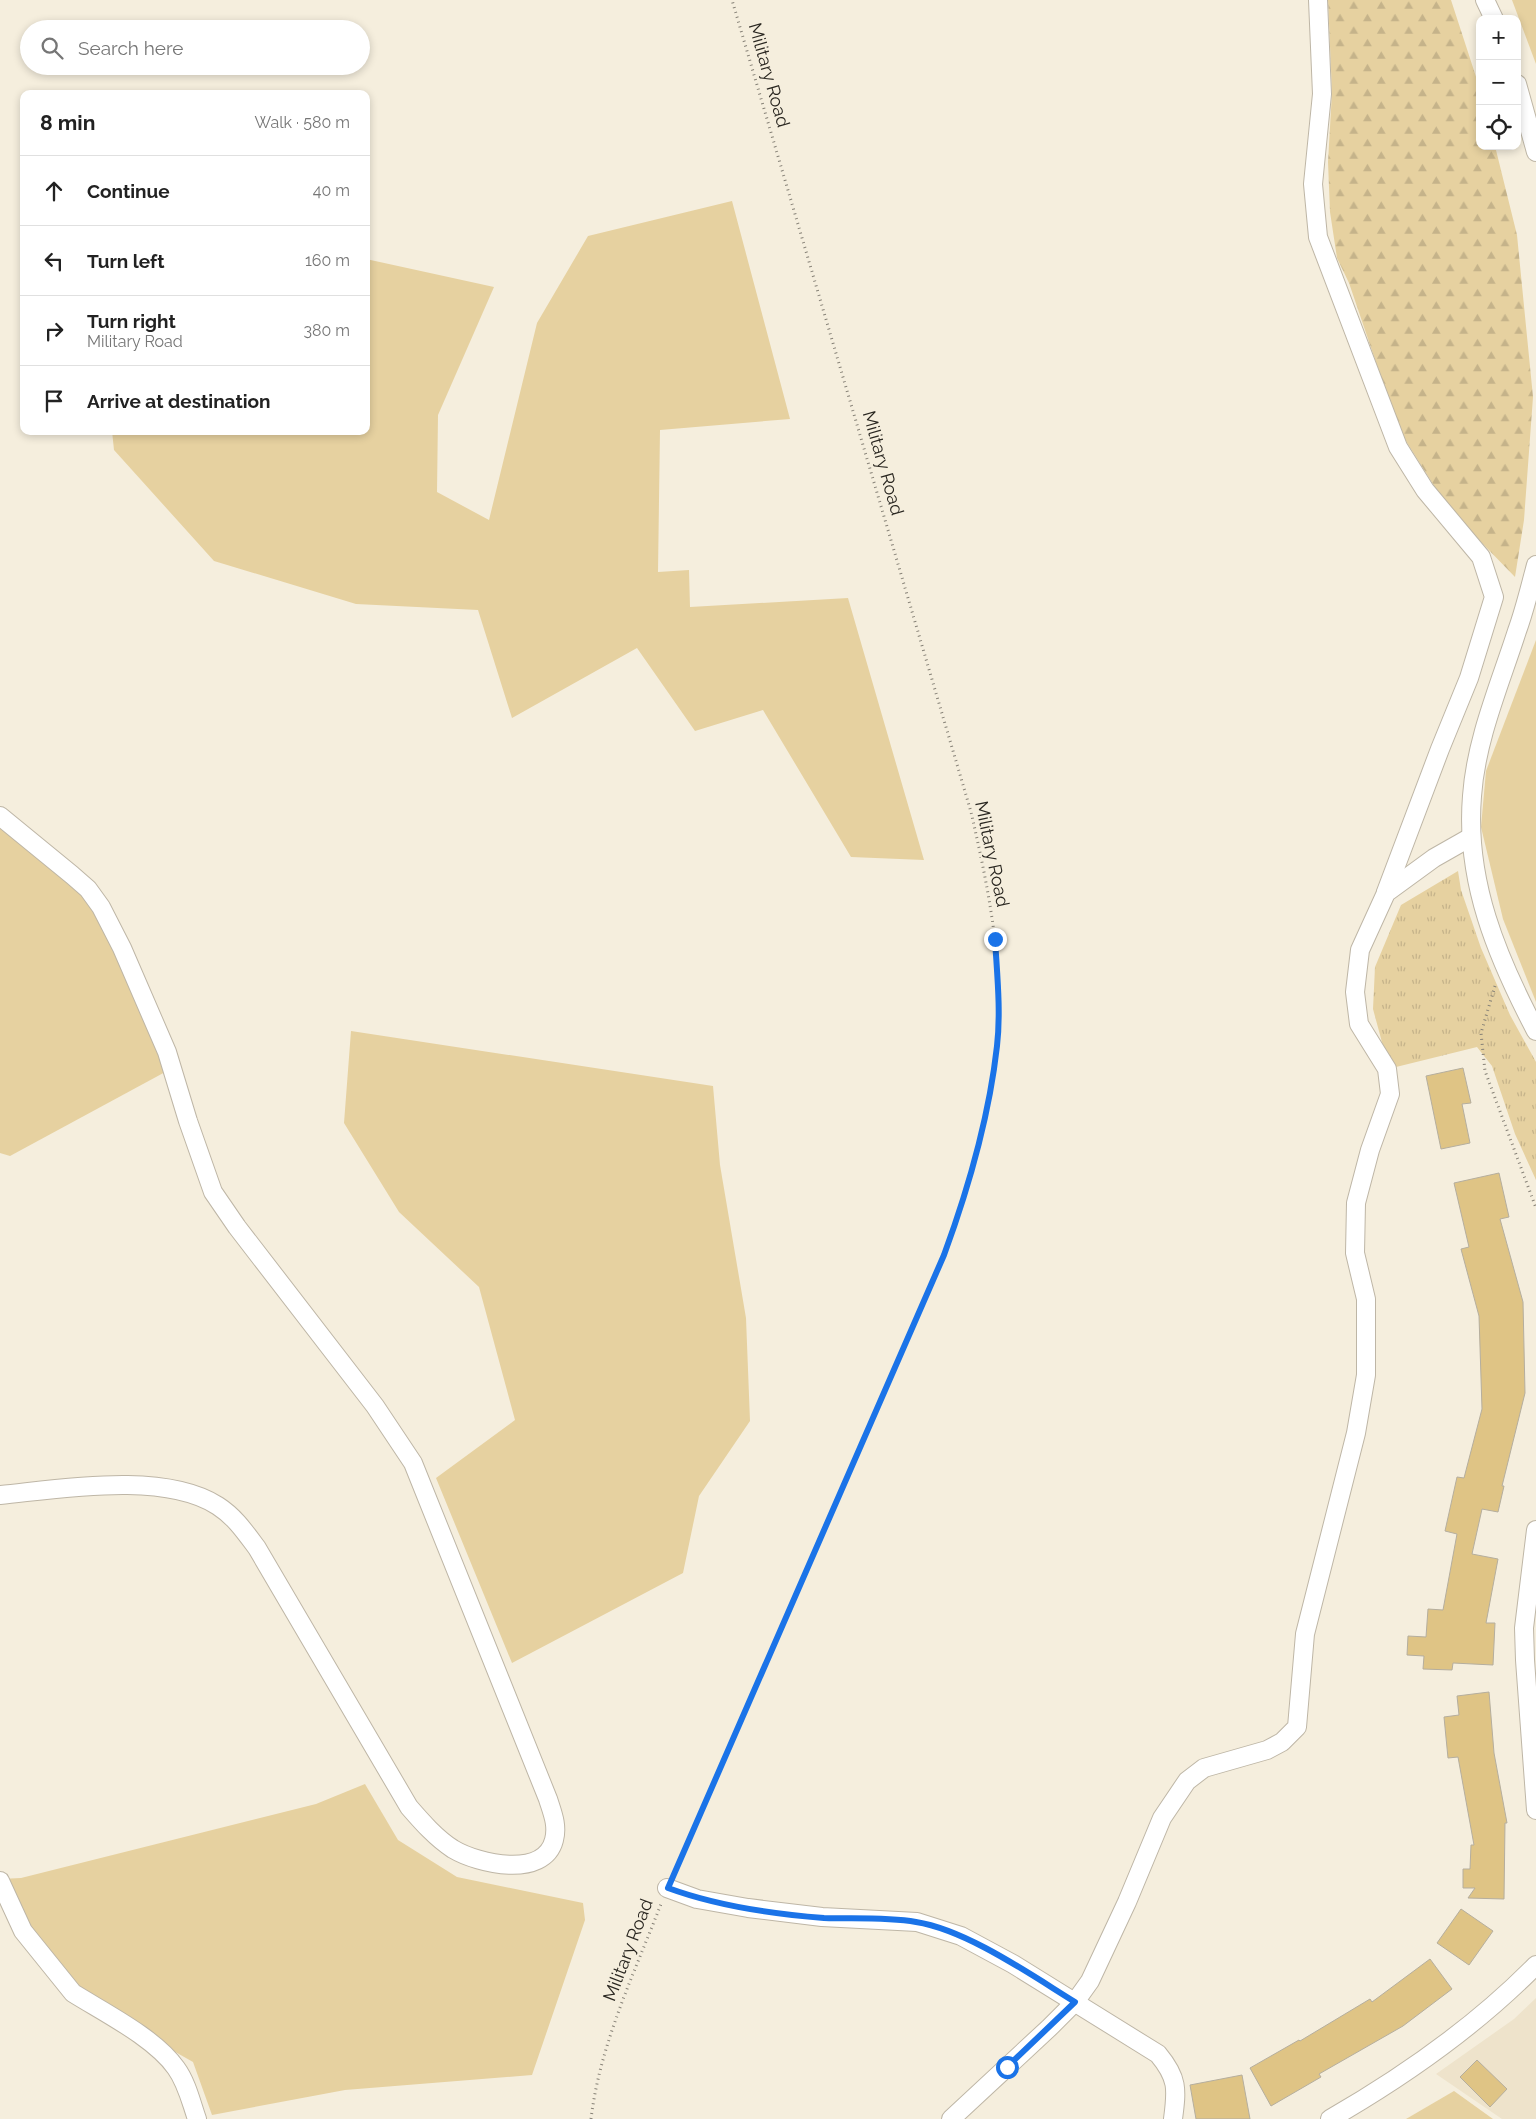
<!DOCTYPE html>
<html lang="en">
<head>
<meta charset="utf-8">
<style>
  body { margin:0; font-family:Raleway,sans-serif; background:#f2f2f2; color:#222 }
  .controls { position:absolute; right:15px; top:15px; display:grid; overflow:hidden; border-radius:10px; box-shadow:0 2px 8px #0003 }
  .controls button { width:45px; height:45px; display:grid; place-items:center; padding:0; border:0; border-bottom:1px solid #e0e0e0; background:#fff; color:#222; font:25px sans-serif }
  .stop { position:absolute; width:15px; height:15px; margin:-11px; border:4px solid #1a73e8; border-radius:50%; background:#fff }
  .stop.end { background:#1a73e8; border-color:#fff; box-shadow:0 1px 5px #0008 }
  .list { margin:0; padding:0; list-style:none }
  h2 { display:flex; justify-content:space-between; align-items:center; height:65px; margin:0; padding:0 20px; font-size:21px }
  h2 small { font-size:16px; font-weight:400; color:#767676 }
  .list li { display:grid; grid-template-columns:32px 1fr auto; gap:15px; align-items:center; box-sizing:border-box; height:70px; padding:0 20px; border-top:1px solid #e0e0e0 }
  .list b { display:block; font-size:19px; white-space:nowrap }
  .list p { margin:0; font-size:16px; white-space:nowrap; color:#767676 }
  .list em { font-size:16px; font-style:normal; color:#767676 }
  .icon { flex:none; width:28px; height:28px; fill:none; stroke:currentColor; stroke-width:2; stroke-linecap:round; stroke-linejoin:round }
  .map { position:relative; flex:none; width:1536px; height:2119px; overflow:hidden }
  .search { position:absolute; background:#fff; box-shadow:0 2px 8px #0003; left:20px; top:20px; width:350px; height:55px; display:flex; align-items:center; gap:12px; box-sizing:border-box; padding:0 18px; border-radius:28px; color:#767676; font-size:19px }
  .panel { position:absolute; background:#fff; box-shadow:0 2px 8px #0003; left:20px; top:90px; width:350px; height:345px; border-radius:10px }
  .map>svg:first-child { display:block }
  .built { fill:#eee3cb }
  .grass { fill:#e6d1a0 }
  .forest { fill:url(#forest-firs) }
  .park { fill:url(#park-tufts) }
  .building { fill:#dfc485; stroke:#b5ae9e }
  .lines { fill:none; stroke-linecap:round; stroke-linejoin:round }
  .minor-casing { stroke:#beb6a6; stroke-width:20 }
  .path { stroke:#878277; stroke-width:3; stroke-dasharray:1 4; stroke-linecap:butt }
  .minor { stroke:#fff; stroke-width:18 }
  .route { stroke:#1a73e8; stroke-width:6 }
  .labels { text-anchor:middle; stroke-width:4; stroke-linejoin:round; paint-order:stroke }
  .street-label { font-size:18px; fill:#2a2721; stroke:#f5eedd }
</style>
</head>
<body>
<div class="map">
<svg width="1536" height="2119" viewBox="0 0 1536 2119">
  <defs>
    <pattern id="forest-firs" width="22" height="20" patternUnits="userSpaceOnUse" patternTransform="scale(1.25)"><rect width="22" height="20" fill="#e6d1a0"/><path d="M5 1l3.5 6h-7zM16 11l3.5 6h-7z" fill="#c5b38a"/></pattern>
    <pattern id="park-tufts" width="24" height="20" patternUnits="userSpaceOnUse" patternTransform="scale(1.25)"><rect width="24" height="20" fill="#e6d1a0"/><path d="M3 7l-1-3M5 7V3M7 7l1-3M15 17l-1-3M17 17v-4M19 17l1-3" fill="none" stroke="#c5b38a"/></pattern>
  </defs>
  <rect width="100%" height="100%" fill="#f5eedd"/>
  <path class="built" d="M 1536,1998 L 1536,2119 L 1502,2119 L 1436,2074 L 1514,2019 Z"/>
  <g class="grass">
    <path d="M 1512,0 L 1536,0 L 1536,64 Z"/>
    <path d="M 732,201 L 790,419 L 660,430 L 658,572 L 689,570 L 690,607 L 848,598 L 924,860 L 851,857 L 763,710 L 695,731 L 637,648 L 512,718 L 478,610 L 356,604 L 214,561 L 114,450 L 112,431 L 366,431 L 366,259 L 494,287 L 438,415 L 437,492 L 489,520 L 537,323 L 588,236 Z"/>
    <path d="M 1536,640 L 1536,1002 L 1503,919 L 1481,827 L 1486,771 Z"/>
    <path d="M 0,807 L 97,887 L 180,1064 L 10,1156 L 0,1153 Z"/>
    <path d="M 351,1031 L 713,1086 L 720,1165 L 746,1318 L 750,1421 L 699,1496 L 683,1573 L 512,1663 L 436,1478 L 515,1420 L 479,1287 L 399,1212 L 344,1123 Z"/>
    <path d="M 365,1784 L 398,1840 L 457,1877 L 583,1903 L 585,1920 L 532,2075 L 345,2090 L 212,2115 L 193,2062 L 80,1998 L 18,1922 L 0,1879 L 21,1878 L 316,1804 Z"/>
    <path d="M 1454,2091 L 1493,2119 L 1406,2119 Z"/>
  </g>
  <path class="forest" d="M 1328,0 L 1451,0 L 1480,89 L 1480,146 L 1495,146 L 1517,235 L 1533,397 L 1524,520 L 1515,577 L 1448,508 L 1399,430 L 1349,283 L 1337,258 L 1330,212 L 1328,162 L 1332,92 Z"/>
  <path class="park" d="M 1458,871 L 1461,890 L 1481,948 L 1510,1015 L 1536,1062 L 1536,1180 L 1515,1134 L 1492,1066 L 1477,1047 L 1396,1067 L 1383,1046 L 1373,1009 L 1375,967 L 1401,905 Z"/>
  <g class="building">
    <path d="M 1463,1068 L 1471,1103 L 1462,1104 L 1470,1143 L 1441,1149 L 1426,1076 Z"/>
    <path d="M 1499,1173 L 1509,1217 L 1500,1219 L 1523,1302 L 1525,1393 L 1502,1486 L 1504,1486 L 1498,1512 L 1482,1509 L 1472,1554 L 1498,1559 L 1486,1623 L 1495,1623 L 1493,1665 L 1453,1663 L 1452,1670 L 1423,1669 L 1424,1656 L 1407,1655 L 1408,1636 L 1426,1637 L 1428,1609 L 1443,1610 L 1457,1534 L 1445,1531 L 1457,1477 L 1464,1478 L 1482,1409 L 1479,1316 L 1461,1249 L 1469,1247 L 1454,1183 Z"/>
    <path d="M 1489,1692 L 1494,1753 L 1507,1823 L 1505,1823 L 1504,1899 L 1468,1898 L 1475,1888 L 1463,1888 L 1463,1869 L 1470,1869 L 1471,1845 L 1474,1845 L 1458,1757 L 1448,1758 L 1444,1717 L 1459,1715 L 1457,1696 Z"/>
    <path d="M 1461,1909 L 1493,1931 L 1469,1965 L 1437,1943 Z"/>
    <path d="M 1430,1959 L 1452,1989 L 1403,2026 L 1319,2074 L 1321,2077 L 1271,2106 L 1250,2068 L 1299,2040 L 1300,2041 L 1370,1999 L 1372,2002 Z"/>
    <path d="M 1477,2060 L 1507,2089 L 1490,2107 L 1460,2077 Z"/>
    <path d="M 1242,2075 L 1250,2119 L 1196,2119 L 1190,2085 Z"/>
  </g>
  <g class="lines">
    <defs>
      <g id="minor">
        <path d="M 1318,0 L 1322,94 L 1313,184 L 1318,237 L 1398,447 L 1425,490 L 1481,557 L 1494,597 L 1469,678 L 1440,749 L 1386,892"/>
        <path d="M 1485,0 L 1494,19"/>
        <path d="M 1517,84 L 1536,152"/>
        <path d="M 1536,565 C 1530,587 1525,609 1517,631 C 1500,684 1476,739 1472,796 C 1465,881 1497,957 1536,1031"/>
        <path d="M 0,816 L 72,875 L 88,889 L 101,907 L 122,948 L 167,1052 L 188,1121 L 213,1192 L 237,1227 L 375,1406 L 413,1463 L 548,1799 C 552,1812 558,1825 554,1840 C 544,1879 478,1864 453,1849 C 436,1838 422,1822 409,1807 L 257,1548 C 245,1532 235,1517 218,1506 C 164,1471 61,1489 0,1495"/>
        <path d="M 1536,1530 L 1524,1628 L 1525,1660 L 1536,1810"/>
        <path d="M 0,1881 L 23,1931 L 73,1993 C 105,2013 155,2038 176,2068 C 187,2083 191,2102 197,2119"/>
        <path d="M 667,1888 L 697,1899 L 748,1908 L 822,1917 L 917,1922 L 961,1936 L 1013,1964 L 1158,2054 C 1178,2078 1177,2089 1173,2119"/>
        <path d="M 951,2119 L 1049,2028 L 1075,2002 L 1090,1981 L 1127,1902 L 1162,1818 L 1187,1781 L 1204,1768 L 1267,1750 L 1282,1742 L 1297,1727 L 1305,1634 L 1356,1433 L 1366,1375 L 1366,1299 L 1355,1253 L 1356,1203 L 1370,1150 L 1390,1094 L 1387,1069 L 1359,1024 L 1355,992 L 1360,950 L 1386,893 L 1434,858 L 1471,837"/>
        <path d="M 1330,2119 C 1403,2077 1477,2025 1536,1965"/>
      </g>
    </defs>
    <use href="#minor" class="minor-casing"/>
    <g class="path">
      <path d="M 1495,986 L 1481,1033 L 1485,1071 L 1536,1208"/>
      <path d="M 674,1873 L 944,1255 C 969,1187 989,1118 997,1046 C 1005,969 988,886 971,812 L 732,0"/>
      <path d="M 591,2119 C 600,2044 634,1974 661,1904"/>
    </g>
    <use href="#minor" class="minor"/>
  </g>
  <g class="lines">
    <path class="route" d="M 995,939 C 997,974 1001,1011 997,1046 C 989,1118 969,1187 944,1255 L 668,1888 C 717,1906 772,1914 824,1918 C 854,1919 886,1917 916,1922 C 967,1930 1031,1975 1075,2002 L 1007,2067"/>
  </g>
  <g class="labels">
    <g class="street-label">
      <text transform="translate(769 75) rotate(74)" y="6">Military Road</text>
      <text transform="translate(883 463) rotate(74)" y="6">Military Road</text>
      <text transform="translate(992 854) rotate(78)" y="6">Military Road</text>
      <text transform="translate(628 1950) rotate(-69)" y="6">Military Road</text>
    </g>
  </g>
</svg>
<div class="controls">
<button>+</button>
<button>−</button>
<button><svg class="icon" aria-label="locate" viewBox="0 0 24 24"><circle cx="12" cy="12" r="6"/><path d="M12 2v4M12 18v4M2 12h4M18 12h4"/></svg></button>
</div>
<div class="stop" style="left:1007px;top:2067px"></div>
<div class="stop end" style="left:995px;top:939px"></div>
<div class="search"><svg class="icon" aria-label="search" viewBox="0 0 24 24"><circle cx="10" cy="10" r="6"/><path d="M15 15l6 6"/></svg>Search here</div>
<section class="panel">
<h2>8 min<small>Walk · 580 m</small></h2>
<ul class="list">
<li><svg class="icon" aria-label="ahead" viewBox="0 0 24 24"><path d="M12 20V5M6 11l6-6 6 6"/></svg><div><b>Continue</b></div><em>40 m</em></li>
<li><svg class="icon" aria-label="left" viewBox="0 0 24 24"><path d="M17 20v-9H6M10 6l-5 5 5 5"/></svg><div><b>Turn left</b></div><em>160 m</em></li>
<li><svg class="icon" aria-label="right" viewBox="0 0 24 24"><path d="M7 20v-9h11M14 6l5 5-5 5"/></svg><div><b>Turn right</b><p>Military Road</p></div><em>380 m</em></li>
<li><svg class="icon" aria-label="arrive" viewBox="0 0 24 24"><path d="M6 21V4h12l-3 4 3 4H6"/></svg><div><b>Arrive at destination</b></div></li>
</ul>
</section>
</div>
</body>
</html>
